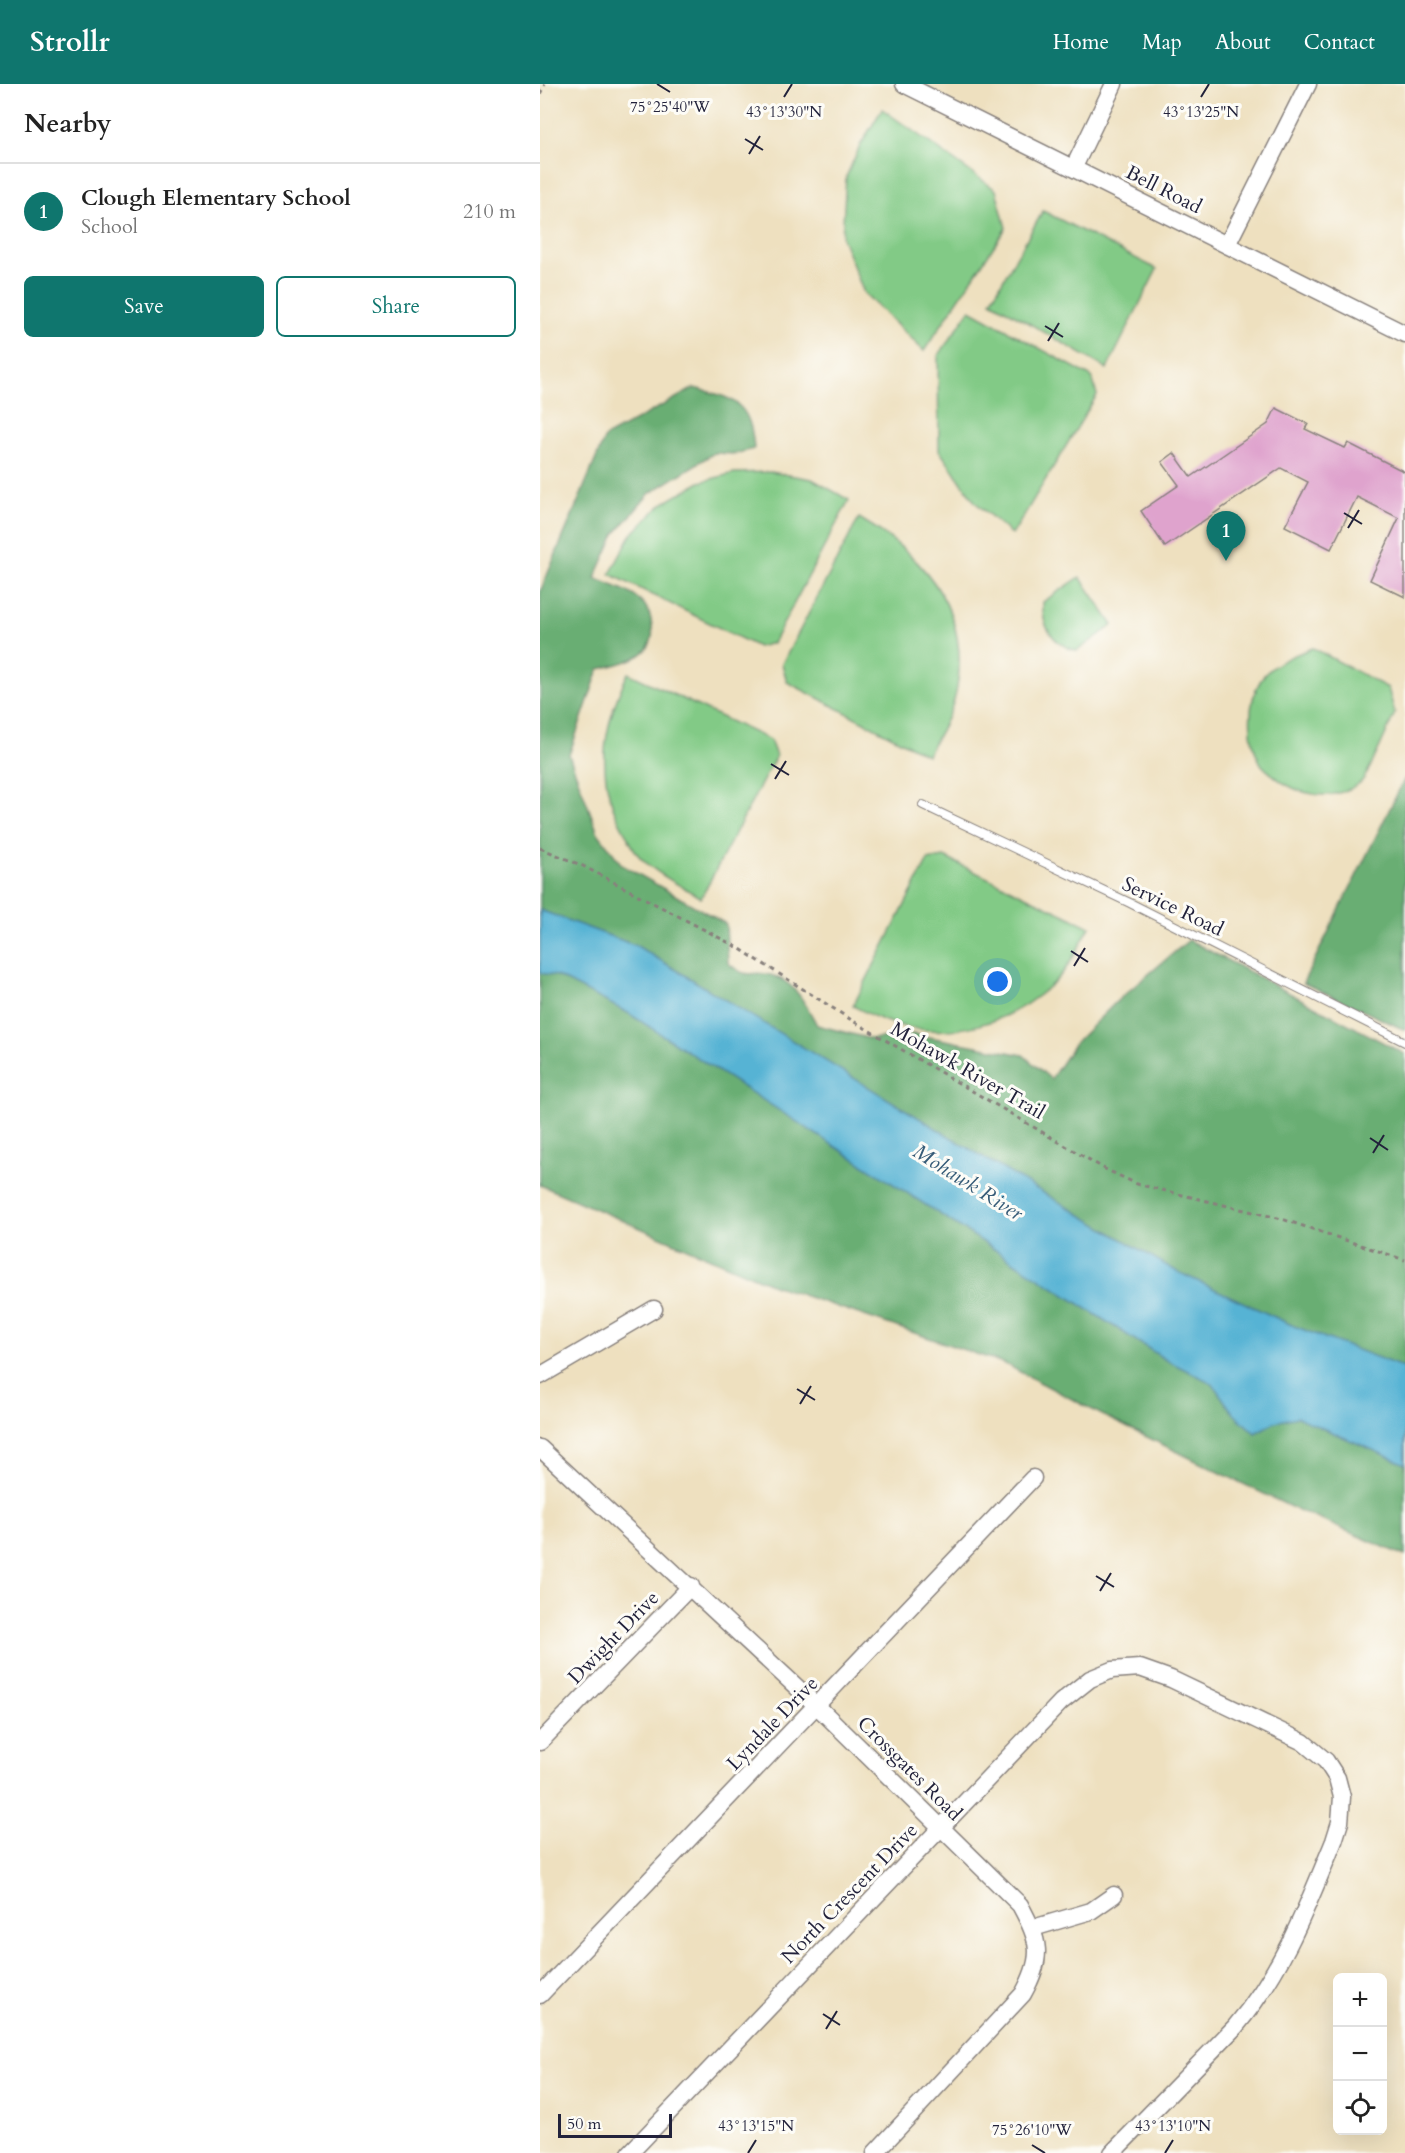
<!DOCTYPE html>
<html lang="en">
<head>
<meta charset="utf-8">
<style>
  body { margin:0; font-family:Cardo,serif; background:#f6f6f6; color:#222 }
  .controls { position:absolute; right:18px; bottom:18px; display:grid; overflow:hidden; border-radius:9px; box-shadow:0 6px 24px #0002 }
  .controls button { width:54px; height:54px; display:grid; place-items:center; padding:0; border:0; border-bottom:2px solid #e0e0e0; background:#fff; color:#222; font:30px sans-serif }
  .scale { position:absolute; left:18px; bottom:15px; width:114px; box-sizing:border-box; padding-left:6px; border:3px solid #22223b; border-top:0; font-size:16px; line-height:21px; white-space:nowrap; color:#22223b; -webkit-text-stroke:4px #fdfcf7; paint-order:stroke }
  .you { position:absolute; left:458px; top:898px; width:21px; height:21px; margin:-15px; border:4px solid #fff; border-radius:50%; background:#1a73e8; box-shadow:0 0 0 9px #1a73e833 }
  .badge { display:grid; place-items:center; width:39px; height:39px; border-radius:50%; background:#0f766e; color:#fff; font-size:20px; font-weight:700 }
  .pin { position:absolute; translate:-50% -50px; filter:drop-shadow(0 2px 3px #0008) }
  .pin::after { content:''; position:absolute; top:32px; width:21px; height:18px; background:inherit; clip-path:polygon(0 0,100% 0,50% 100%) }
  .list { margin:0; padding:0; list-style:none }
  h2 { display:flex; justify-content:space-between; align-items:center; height:78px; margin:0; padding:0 24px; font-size:26px }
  h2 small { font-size:20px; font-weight:400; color:#767676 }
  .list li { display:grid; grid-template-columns:39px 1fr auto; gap:18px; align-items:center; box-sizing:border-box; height:96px; padding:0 24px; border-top:2px solid #e0e0e0 }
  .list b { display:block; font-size:22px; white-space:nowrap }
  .list p { margin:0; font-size:20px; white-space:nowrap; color:#767676 }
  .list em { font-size:20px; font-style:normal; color:#767676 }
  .actions { display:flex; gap:12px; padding:18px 24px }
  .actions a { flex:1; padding:14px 0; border:2px solid #0f766e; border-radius:9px; text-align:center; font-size:21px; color:#0f766e }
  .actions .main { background:#0f766e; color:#fff }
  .icon { flex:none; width:33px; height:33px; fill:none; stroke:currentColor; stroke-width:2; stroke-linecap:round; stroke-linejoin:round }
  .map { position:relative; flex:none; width:865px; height:2069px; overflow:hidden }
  header { display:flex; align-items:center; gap:36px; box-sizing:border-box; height:84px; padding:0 30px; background:#0f766e; color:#fff }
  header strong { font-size:28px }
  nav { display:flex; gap:33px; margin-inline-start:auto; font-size:21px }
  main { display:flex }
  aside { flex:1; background:#fff }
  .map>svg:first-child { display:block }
  .green { fill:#82ca86; stroke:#527660; stroke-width:1.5 }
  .forest { fill:#69ae73; stroke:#466857; stroke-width:1.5 }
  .water { fill:#56b3d4; stroke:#3c6a88; stroke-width:1.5 }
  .building { fill:#dfa3cd }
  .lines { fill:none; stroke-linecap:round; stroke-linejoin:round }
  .service-casing { stroke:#88817d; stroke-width:10 }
  .minor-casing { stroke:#88817d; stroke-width:19 }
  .path { stroke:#88817d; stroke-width:3; stroke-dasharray:4.5 4.5; stroke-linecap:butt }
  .service { stroke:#fff; stroke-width:8 }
  .minor { stroke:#fff; stroke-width:16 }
  .ticks { fill:none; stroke:#22223b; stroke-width:2 }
  .labels { text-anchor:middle; stroke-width:6; stroke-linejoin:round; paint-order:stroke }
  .street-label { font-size:20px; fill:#22223b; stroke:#fdfcf7 }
  .water-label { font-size:21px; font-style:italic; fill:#375c78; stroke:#fdfcf7 }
  .ticks-label { font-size:15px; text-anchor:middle; fill:#22223b; stroke:#fdfcf7; stroke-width:6; stroke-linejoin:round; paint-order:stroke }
</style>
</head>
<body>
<header>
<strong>Strollr</strong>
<nav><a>Home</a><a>Map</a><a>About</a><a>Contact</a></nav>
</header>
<main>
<aside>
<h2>Nearby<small></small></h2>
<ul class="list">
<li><span class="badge">1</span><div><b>Clough Elementary School</b><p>School</p></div><em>210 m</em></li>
</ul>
<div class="actions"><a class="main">Save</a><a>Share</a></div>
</aside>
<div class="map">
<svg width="865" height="2069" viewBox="0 0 865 2069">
  <rect width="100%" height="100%" fill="#fdfcf7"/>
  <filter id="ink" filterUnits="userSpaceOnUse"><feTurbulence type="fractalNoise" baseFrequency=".0167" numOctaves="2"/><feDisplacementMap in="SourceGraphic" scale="12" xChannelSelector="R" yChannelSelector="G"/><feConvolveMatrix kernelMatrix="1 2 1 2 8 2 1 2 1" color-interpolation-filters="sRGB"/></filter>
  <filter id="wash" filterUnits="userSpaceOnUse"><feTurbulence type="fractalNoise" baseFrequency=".008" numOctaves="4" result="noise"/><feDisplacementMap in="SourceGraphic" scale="24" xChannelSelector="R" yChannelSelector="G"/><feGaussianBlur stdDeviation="1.35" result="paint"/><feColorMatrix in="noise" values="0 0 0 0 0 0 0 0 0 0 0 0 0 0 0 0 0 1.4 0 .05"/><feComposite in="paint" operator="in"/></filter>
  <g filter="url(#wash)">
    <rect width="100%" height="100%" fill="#eee0bf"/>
    <g class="green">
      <path d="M 342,25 L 456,106 L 466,144 L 384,267 L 324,209 L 302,154 L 306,93 L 321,60 Z"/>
      <path d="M 503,127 L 617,185 L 567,285 L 451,217 Z"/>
      <path d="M 430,226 L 552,293 L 557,311 L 472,451 L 435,418 L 399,366 L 398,272 Z"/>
      <path d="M 231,388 L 272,395 L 309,416 L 233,559 L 218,563 L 70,490 L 91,451 L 122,420 L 160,398 L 194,389 Z"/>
      <path d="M 319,434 C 383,471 430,525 417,604 C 413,628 399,650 387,671 L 247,598 L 242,580 Z"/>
      <path d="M 540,493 L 573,541 L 537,567 C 513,560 501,543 503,518 Z"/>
      <path d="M 773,564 L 848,604 L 855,629 C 849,642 828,693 820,699 C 792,719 757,712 733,691 C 728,687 722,683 720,678 C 707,654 707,617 722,594 C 732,579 756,570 773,564 Z"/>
      <path d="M 88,589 L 230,656 L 236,672 L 161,814 C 142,802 116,790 100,773 C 94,767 90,757 86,750 C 53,695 62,643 88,589 Z"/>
      <path d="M 404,773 L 550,843 C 539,862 529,885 512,900 C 469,941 408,957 351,939 C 338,935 325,928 313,922 L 388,776 Z"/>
    </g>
    <g class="forest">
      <path d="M 154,304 C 195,314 211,319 214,365 L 195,370 L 174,369 L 110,409 L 75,450 L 55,494 C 69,501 88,505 101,517 C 108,523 111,533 112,542 C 117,574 83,579 59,585 L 29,671 L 58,749 L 82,781 L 186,840 L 188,879 C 211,898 208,885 231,891 C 256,898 266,921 277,941 L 331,955 L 374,950 L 483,971 L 511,995 L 535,959 L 577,917 L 649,856 L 865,970 L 865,1472 L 753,1424 L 570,1335 L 463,1279 L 233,1201 L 0,1101 L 0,508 L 65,353 Z"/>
      <path d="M 865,694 L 865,946 L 763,899 Z"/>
    </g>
    <path class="water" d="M 0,826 L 97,862 L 458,1082 L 636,1187 L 754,1242 L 865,1284 L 865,1380 L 757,1333 L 735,1338 L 715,1349 L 693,1329 L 672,1299 L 626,1276 L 88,929 L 17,892 L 0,889 Z"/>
    <g id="blocks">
      <path class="building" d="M 736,324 L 768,340 L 765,345 L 805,364 L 808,359 L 865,388 L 865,513 L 830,496 L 859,434 L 817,413 L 791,465 L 745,442 L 768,398 L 741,384 L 625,463 L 601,427 L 639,401 L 622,378 L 634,369 L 651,393 L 728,340 Z"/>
    </g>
  </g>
  <g filter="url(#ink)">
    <use href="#blocks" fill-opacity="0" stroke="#88817d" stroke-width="1.5"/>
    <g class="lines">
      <defs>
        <path id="service" d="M 383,721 L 590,819 L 865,958"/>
        <g id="minor">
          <path d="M 364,0 L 865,250"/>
          <path d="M 534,83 L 574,0"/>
          <path d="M 687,161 L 768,0"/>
          <path d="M 0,1292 L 114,1225"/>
          <path d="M 0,1364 L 277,1622 L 480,1821 C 500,1858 504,1872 483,1910 L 335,2069"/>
          <path d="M 0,1658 L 151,1502"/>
          <path d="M 493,1844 L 551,1827 L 574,1811"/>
          <path d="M 0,1911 L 493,1394"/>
          <path d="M 90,2069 L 521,1618 L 550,1595 L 572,1586 L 600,1584 L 631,1595 L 763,1658 L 786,1677 L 797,1694 L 802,1713 L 800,1738 L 794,1757 C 767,1823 742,1888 695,1943 L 572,2069"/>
        </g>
      </defs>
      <use href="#service" class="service-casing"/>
      <use href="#minor" class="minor-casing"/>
      <g class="path">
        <path d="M 0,10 L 5,0"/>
        <path d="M 0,764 L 41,781 L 197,863 L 313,937 L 565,1085 L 597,1100 L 742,1135 L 865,1176"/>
      </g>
      <use href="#service" class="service"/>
      <use href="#minor" class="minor"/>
    </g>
  </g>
  <path class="ticks" d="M 117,0 L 130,8M 244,13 L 252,0M 661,13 L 669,0M 205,55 L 223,66M 209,70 L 220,52M 505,242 L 523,253M 508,257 L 519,239M 804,429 L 822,440M 808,444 L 819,426M 231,680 L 249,691M 235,695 L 246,677M 531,867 L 548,878M 534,882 L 545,864M 830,1054 L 848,1066M 833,1069 L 844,1051M 257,1305 L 275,1316M 260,1320 L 271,1302M 556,1492 L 574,1503M 560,1507 L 571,1489M 283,1930 L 300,1941M 286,1945 L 297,1927M 492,2061 L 505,2069M 208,2069 L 216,2056M 625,2069 L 633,2056"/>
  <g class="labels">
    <g class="street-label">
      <text transform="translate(624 105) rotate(27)" y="7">Bell Road</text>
      <text transform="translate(633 822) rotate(26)" y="7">Service Road</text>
      <text transform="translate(428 986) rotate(30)" y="7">Mohawk River Trail</text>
      <text transform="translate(73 1553) rotate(-46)" y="7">Dwight Drive</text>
      <text transform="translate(232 1639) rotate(-46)" y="7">Lyndale Drive</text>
      <text transform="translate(370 1684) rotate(45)" y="7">Crossgates Road</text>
      <text transform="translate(309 1809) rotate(-46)" y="7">North Crescent Drive</text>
    </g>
    <g class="water-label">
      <text transform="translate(428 1098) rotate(32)" y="7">Mohawk River</text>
    </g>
  </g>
  <g class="ticks-label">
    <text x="130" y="28">75°25'40"W</text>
    <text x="244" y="33">43°13'30"N</text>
    <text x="661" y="33">43°13'25"N</text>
    <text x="216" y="2047">43°13'15"N</text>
    <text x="633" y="2047">43°13'10"N</text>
    <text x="492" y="2051">75°26'10"W</text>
  </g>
</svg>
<div class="controls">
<button>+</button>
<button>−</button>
<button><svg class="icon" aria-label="locate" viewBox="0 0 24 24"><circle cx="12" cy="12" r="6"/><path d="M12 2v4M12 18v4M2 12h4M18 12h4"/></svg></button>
</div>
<div class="scale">50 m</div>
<div class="you"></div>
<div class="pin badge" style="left:686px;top:477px">1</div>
</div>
</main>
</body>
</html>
